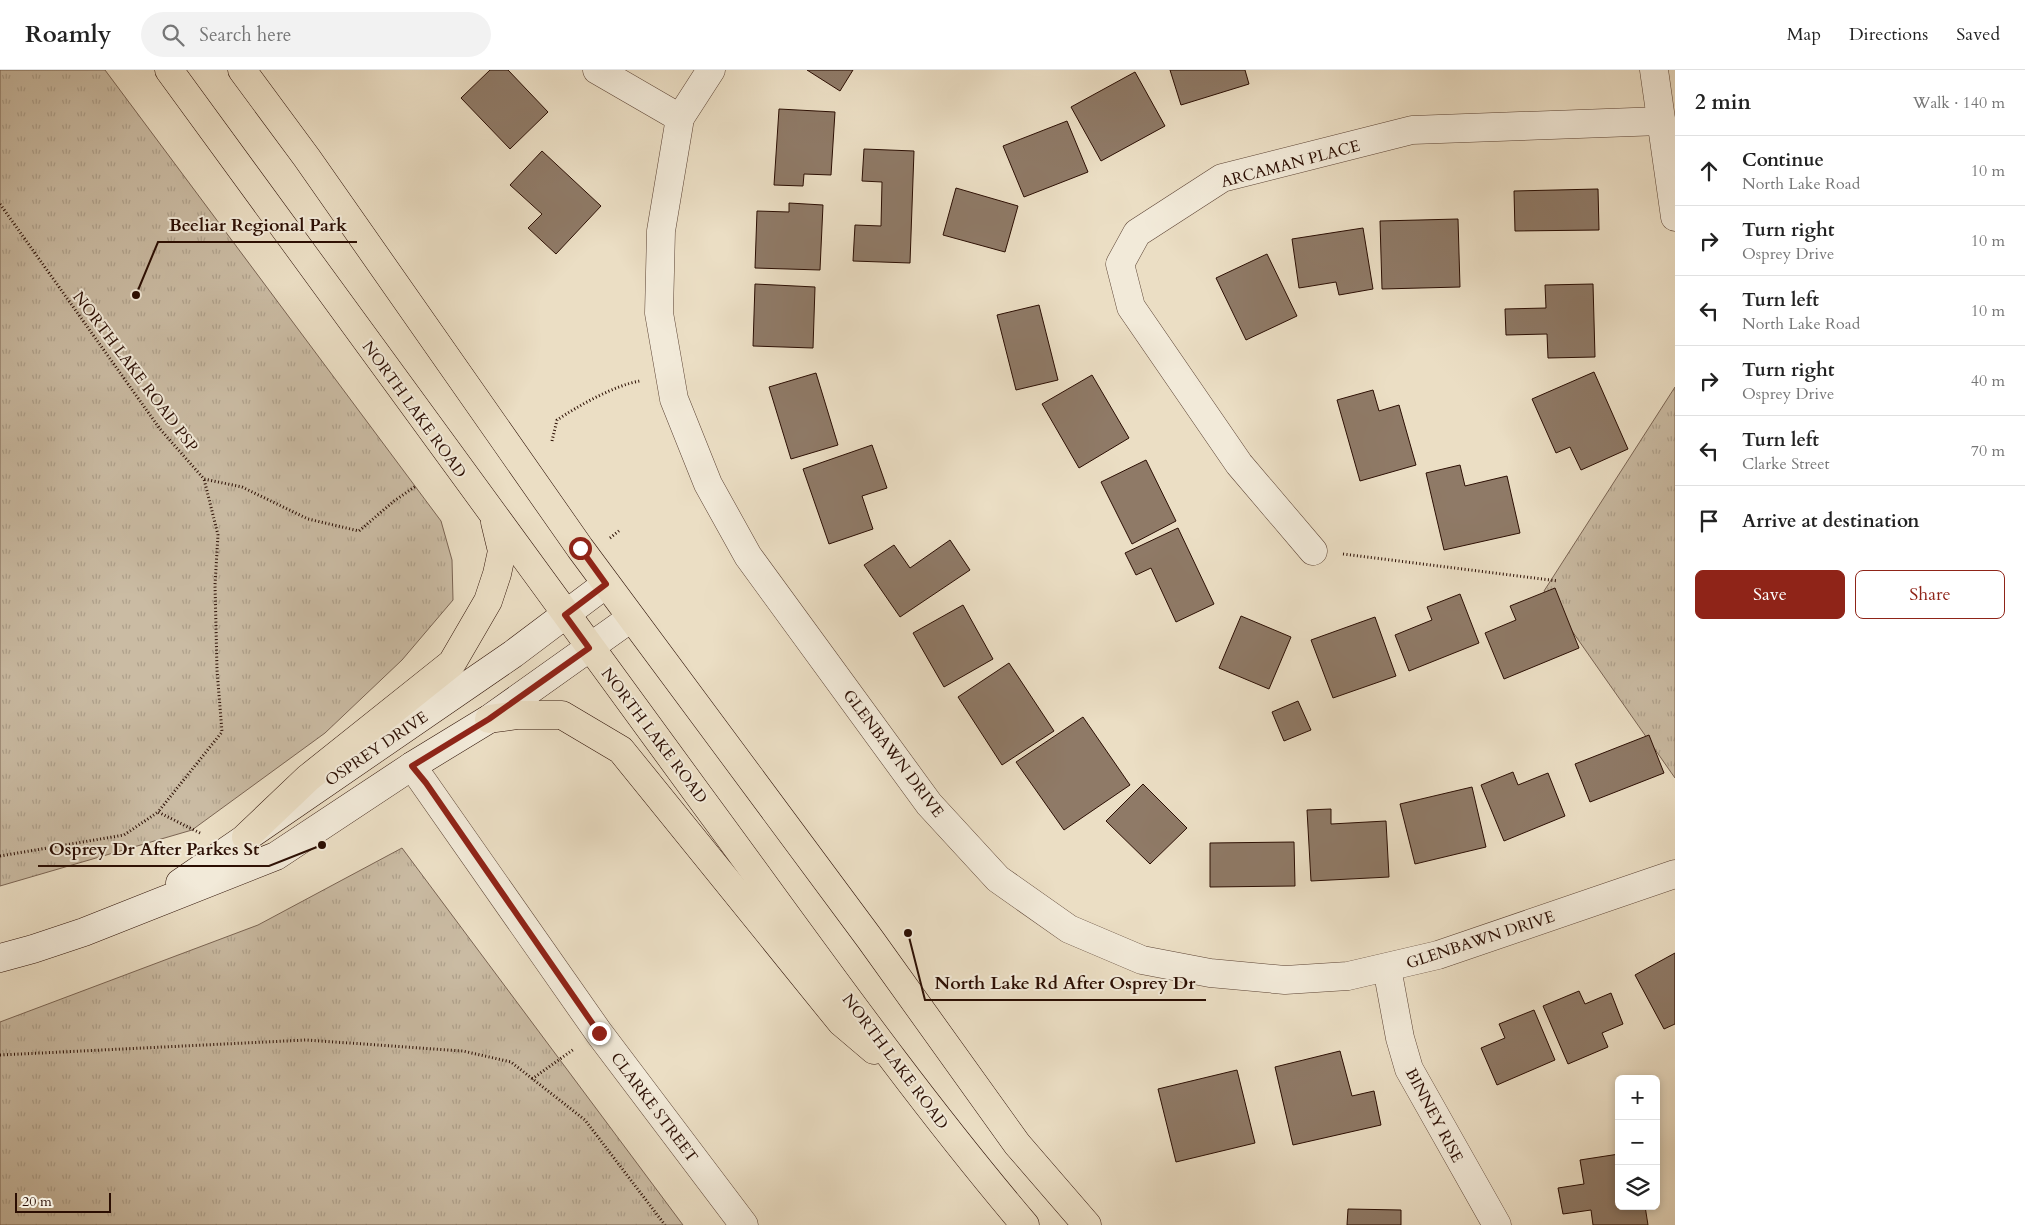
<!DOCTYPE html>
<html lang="en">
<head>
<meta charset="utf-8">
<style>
  body { margin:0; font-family:Cardo,serif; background:#f2f2f2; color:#222 }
  .controls { position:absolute; right:15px; bottom:15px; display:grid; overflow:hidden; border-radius:8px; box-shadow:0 2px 8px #0003 }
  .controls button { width:45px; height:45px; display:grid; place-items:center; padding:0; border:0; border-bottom:1px solid #e0e0e0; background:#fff; color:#222; font:25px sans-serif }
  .scale { position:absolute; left:15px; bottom:12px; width:96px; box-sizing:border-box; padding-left:5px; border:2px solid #2b0e03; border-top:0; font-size:14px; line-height:18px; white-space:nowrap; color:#2b0e03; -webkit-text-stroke:4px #f2ead9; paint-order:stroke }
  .stop { position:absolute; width:15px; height:15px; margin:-11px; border:4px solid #8f2418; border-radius:50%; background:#fff }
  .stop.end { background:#8f2418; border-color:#fff; box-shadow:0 1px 5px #0008 }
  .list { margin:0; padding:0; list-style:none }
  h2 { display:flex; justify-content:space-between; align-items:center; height:65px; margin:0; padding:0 20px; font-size:21px }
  h2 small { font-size:16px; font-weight:400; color:#767676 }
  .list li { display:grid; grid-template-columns:32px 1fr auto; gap:15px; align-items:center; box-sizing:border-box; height:70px; padding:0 20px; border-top:1px solid #e0e0e0 }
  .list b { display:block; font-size:19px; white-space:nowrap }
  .list p { margin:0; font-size:16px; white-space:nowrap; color:#767676 }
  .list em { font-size:16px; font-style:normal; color:#767676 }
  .actions { display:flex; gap:10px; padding:15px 20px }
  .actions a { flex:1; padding:11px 0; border:1px solid #8f2418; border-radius:8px; text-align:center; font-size:18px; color:#8f2418 }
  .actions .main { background:#8f2418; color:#fff }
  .icon { flex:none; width:28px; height:28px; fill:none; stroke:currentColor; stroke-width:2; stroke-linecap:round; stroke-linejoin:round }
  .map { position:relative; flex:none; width:1675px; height:1155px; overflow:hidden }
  header { display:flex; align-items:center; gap:30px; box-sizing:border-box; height:70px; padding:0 25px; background:#fff; border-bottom:1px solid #e0e0e0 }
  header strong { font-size:24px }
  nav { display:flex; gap:28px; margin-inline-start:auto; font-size:18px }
  .search { width:350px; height:45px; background:#f2f2f2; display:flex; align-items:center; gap:12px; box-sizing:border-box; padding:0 18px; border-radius:28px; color:#767676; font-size:19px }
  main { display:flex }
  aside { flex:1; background:#fff }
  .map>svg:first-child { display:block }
  .park { fill:url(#park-tufts); stroke:#7a6453 }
  .building { fill:#8f7a67; stroke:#2b0e03 }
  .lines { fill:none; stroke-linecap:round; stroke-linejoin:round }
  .street-casing { stroke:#5b4233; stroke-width:29 }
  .secondary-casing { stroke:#2b0e03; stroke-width:29 }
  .primary-casing { stroke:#2b0e03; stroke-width:29 }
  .path { stroke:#2b0e03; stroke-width:3; stroke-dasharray:1 2.5; stroke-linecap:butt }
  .street { stroke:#f2ead9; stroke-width:28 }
  .secondary { stroke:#f2ead9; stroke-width:28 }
  .primary { stroke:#ebdec4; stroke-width:28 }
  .route { stroke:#8f2418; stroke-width:6 }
  .labels { text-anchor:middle; stroke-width:4; stroke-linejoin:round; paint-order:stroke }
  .street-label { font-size:16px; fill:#2b0e03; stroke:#f2ead9 }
  .leader { fill:none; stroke:#2b0e03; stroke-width:2 }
  .callout-dot { fill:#2b0e03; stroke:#f2ead9; stroke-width:2 }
  .callout-label { font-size:18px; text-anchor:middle; font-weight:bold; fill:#2b0e03; stroke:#f2ead9; stroke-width:4; stroke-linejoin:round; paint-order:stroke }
</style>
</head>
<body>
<header>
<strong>Roamly</strong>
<div class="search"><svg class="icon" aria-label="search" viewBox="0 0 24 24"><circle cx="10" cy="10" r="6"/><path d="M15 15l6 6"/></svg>Search here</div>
<nav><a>Map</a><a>Directions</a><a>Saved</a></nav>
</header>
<main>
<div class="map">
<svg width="1675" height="1155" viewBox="0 0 1675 1155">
  <defs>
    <pattern id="park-tufts" width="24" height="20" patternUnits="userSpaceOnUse" patternTransform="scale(1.25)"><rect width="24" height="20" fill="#cabba3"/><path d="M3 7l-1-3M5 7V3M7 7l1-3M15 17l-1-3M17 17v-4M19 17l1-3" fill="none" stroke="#aea08b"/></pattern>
  </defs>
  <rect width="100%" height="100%" fill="#ebdec4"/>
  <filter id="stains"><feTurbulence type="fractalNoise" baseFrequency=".004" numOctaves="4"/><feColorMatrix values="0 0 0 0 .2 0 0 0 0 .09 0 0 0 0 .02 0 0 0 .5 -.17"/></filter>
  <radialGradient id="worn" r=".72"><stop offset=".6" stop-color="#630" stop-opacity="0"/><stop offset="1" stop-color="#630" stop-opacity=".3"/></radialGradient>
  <g class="park">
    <path d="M 0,0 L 105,0 L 441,451 L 452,490 L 453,530 L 402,590 L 325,663 L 192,760 L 0,816 Z"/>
    <path d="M 1675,317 L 1675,708 L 1544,521 Z"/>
    <path d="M 402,778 L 683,1155 L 0,1155 L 0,952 L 258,855 Z"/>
  </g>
  <g class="building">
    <path d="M 490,0 L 508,0 L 548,42 L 510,79 L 461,28 Z"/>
    <path d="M 807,0 L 853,0 L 840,21 Z"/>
    <path d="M 1170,0 L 1245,0 L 1249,14 L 1181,35 Z"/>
    <path d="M 1135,2 L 1165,56 L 1101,91 L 1071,37 Z"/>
    <path d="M 779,39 L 835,42 L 831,105 L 804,104 L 803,116 L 774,115 Z"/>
    <path d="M 1067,51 L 1088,102 L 1024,127 L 1003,76 Z"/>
    <path d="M 864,79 L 914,81 L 910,193 L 853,191 L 855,155 L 881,156 L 882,112 L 862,111 Z"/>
    <path d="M 542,81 L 601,136 L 556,184 L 528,158 L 542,144 L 510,115 Z"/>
    <path d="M 956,118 L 1018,136 L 1005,182 L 943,165 Z"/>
    <path d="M 1598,119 L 1599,160 L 1515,161 L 1514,121 Z"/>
    <path d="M 789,133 L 823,135 L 820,200 L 755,198 L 757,141 L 789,142 Z"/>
    <path d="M 1458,149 L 1460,217 L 1382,219 L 1380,151 Z"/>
    <path d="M 1363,158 L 1373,219 L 1339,225 L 1336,212 L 1299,218 L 1292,169 Z"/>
    <path d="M 1267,184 L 1297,246 L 1246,270 L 1216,208 Z"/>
    <path d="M 755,214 L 815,217 L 813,278 L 753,276 Z"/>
    <path d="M 1593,214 L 1595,287 L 1548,288 L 1547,264 L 1506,265 L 1505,239 L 1546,238 L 1545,215 Z"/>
    <path d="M 1039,235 L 1058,310 L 1016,320 L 997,245 Z"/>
    <path d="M 1594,302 L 1628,379 L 1581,400 L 1570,377 L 1556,383 L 1532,329 Z"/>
    <path d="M 816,303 L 838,375 L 791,389 L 769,317 Z"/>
    <path d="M 1092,305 L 1129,368 L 1079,398 L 1042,334 Z"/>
    <path d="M 1373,320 L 1379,341 L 1399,335 L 1416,395 L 1360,411 L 1337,330 Z"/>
    <path d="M 872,375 L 887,418 L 862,426 L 873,459 L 829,474 L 803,399 Z"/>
    <path d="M 1146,390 L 1176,451 L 1132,474 L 1101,412 Z"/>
    <path d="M 1460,395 L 1465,416 L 1507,406 L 1520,463 L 1444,480 L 1426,403 Z"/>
    <path d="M 1178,458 L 1214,534 L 1176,552 L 1151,498 L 1136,505 L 1125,483 Z"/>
    <path d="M 950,470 L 970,500 L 900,547 L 864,495 L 894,475 L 910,498 Z"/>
    <path d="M 1555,518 L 1579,578 L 1504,609 L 1485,563 L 1516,550 L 1510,536 Z"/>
    <path d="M 1460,524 L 1479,573 L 1409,601 L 1395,565 L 1432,550 L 1427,537 Z"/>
    <path d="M 963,535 L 993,589 L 944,617 L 913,563 Z"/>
    <path d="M 1241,546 L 1291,567 L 1269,619 L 1219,598 Z"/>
    <path d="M 1375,547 L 1396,606 L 1333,628 L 1311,570 Z"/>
    <path d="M 1009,593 L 1054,661 L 1002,695 L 958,627 Z"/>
    <path d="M 1298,631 L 1311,660 L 1284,671 L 1272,642 Z"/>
    <path d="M 1083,647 L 1130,715 L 1064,760 L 1016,692 Z"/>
    <path d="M 1649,665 L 1664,703 L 1590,732 L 1575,694 Z"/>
    <path d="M 1513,702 L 1518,715 L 1548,703 L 1565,746 L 1504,771 L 1481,715 Z"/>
    <path d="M 1143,714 L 1187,758 L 1150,794 L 1106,751 Z"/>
    <path d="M 1472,717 L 1486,777 L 1415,794 L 1400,734 Z"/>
    <path d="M 1331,739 L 1331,754 L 1386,751 L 1389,807 L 1311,811 L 1307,740 Z"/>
    <path d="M 1294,772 L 1295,816 L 1210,817 L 1210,773 Z"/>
    <path d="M 1675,883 L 1675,954 L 1664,959 L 1635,905 Z"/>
    <path d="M 1579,921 L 1585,934 L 1611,923 L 1623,954 L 1602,963 L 1608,977 L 1568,994 L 1543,936 Z"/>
    <path d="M 1534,940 L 1555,990 L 1497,1015 L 1481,978 L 1505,968 L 1499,954 Z"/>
    <path d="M 1340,981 L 1352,1026 L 1374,1021 L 1381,1055 L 1293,1075 L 1275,997 Z"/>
    <path d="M 1237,1000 L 1255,1073 L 1176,1092 L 1158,1019 Z"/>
    <path d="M 1619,1084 L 1619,1136 L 1645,1136 L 1648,1155 L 1593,1155 L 1591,1140 L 1563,1144 L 1558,1118 L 1584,1114 L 1580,1090 Z"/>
    <path d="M 1348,1139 L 1401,1140 L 1401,1155 L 1347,1155 Z"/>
  </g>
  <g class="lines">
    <defs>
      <g id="street">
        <path d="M 597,0 L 680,48"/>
        <path d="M 711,0 L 680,48 L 661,161 L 659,243 L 674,329 L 708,414 L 748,486 L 929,734 L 998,809 L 1069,859 L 1142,890 L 1210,903 L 1285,910 L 1348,906 L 1438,885 L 1675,804"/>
        <path d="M 1654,0 L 1675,147"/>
        <path d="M 1313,481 L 1239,394 L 1131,237 L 1120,194 L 1137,163 L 1222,108 L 1412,60 L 1661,51"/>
        <path d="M 412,696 L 599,963 L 744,1155"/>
        <path d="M 1387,898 L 1400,968 L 1409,999 L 1497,1155"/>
      </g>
      <g id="secondary">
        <path d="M 180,813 L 513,584 L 606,514"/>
        <path d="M 0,888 L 33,879 L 84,862 L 276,786 L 412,696 L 489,649 L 631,548"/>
      </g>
      <g id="primary">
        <path d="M 169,0 C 344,242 520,483 697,723 C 804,868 908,1017 1025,1155"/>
        <path d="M 242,0 L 307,88 L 580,478 L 870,869 L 1017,1074 L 1087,1155"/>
        <path d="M 489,649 L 518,645 L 562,645 L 621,680 L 841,952 L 874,980"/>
        <path d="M 246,767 L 308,708 L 452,593 L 488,531 L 497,504 L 502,481 L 495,452"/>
      </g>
    </defs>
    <use href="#street" class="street-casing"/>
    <use href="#secondary" class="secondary-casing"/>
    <use href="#primary" class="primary-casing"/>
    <g class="path">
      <path d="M 0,134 L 160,359 L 204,409 L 242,417 L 308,449 L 359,461 L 394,431 L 416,416"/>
      <path d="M 552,371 L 557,350 C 578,336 615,315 640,311"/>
      <path d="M 610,468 L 620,460"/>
      <path d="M 1343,484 L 1558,511"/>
      <path d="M 200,763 L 158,742 L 222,662 L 217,600 L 215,515 L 218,465 L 204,409"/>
      <path d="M 0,786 L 124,765 L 158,742"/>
      <path d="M 0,985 L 306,970 L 463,981 L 511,992 L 585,1050 L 665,1155"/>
      <path d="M 532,1009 L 574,979"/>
    </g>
    <use href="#street" class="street"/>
    <use href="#secondary" class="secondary"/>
    <use href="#primary" class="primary"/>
  </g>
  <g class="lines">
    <path class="route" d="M 580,478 L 606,514 L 565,545 L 589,578 L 489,649 L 412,696 L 426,713 L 599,963"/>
  </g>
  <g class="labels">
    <g class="street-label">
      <text transform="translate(1290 93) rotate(-15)" y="6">ARCAMAN PLACE</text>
      <text transform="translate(136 301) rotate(53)" y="6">NORTH LAKE ROAD PSP</text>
      <text transform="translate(415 339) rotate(54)" y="6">NORTH LAKE ROAD</text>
      <text transform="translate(655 665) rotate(53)" y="6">NORTH LAKE ROAD</text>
      <text transform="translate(376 678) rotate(-34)" y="6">OSPREY DRIVE</text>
      <text transform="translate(894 683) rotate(53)" y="6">GLENBAWN DRIVE</text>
      <text transform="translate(1480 869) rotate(-18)" y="6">GLENBAWN DRIVE</text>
      <text transform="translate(896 991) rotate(53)" y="6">NORTH LAKE ROAD</text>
      <text transform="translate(655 1037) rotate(53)" y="6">CLARKE STREET</text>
      <text transform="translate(1435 1045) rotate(62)" y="6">BINNEY RISE</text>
    </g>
  </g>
  <path class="leader" d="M136 225L158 172H357M322 775L269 796H38M908 863L925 930H1206"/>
  <g class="callout-dot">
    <circle cx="136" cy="225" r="5"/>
    <circle cx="322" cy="775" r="5"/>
    <circle cx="908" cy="863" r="5"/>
  </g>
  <g class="callout-label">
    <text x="258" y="161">Beeliar Regional Park</text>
    <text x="154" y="785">Osprey Dr After Parkes St</text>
    <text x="1065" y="919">North Lake Rd After Osprey Dr</text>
  </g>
  <rect width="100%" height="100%" filter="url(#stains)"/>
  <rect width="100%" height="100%" fill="url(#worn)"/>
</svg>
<div class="controls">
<button>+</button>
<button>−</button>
<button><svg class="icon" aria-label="layers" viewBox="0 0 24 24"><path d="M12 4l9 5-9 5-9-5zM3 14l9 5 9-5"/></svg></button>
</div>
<div class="scale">20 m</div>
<div class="stop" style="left:580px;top:478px"></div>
<div class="stop end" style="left:599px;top:963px"></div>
</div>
<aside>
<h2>2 min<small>Walk · 140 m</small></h2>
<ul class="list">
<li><svg class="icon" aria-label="ahead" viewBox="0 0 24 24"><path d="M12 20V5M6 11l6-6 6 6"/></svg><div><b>Continue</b><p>North Lake Road</p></div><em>10 m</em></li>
<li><svg class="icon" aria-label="right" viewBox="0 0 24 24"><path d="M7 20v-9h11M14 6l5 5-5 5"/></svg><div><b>Turn right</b><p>Osprey Drive</p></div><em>10 m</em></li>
<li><svg class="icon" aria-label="left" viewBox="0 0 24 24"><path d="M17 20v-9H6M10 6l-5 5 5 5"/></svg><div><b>Turn left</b><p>North Lake Road</p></div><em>10 m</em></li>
<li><svg class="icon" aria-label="right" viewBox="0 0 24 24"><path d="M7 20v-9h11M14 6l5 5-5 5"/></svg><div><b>Turn right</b><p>Osprey Drive</p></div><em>40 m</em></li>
<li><svg class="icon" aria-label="left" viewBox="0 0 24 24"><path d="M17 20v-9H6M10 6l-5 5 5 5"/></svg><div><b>Turn left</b><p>Clarke Street</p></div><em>70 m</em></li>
<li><svg class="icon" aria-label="arrive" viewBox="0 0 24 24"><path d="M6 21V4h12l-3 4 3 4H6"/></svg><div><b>Arrive at destination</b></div></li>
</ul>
<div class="actions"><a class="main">Save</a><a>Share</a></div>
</aside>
</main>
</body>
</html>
